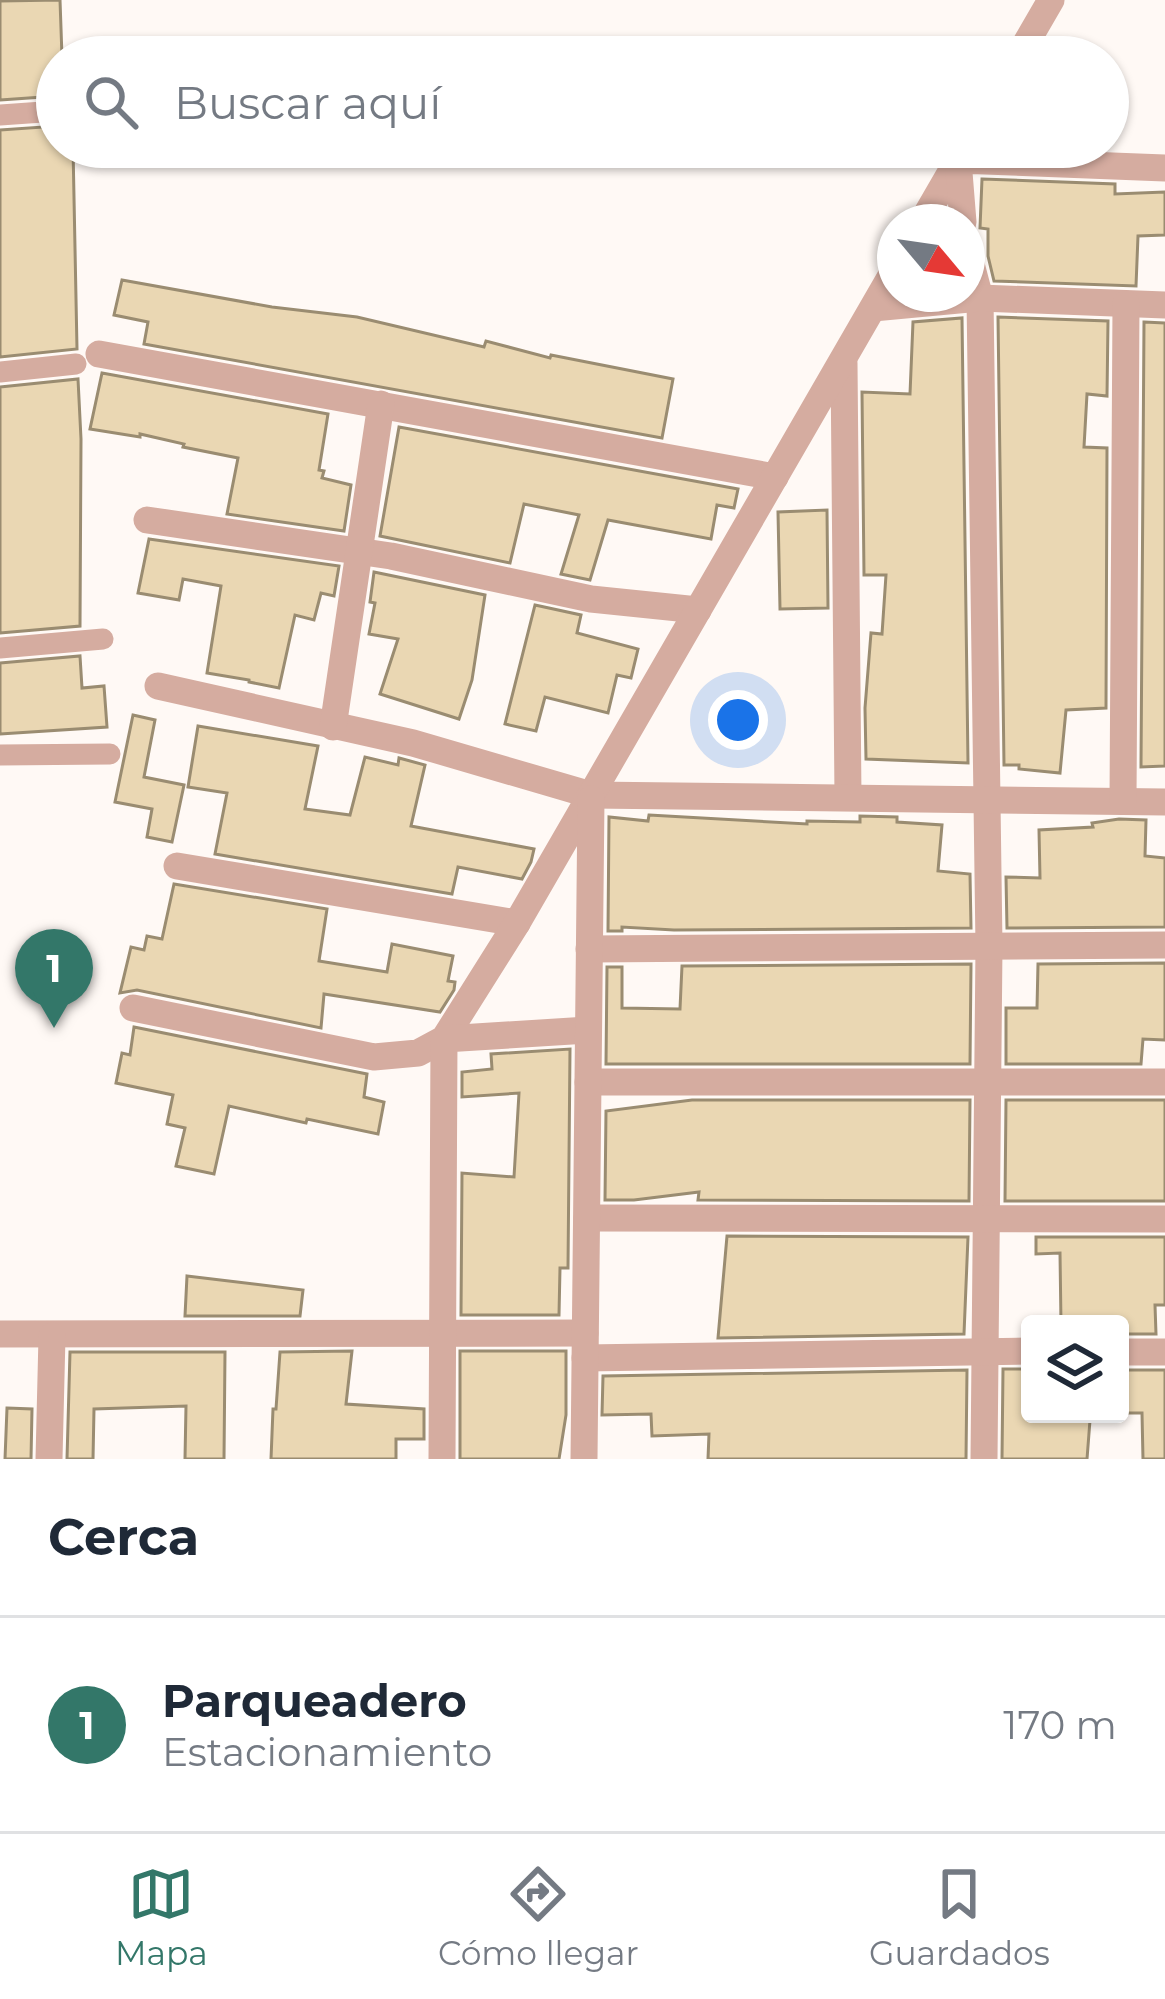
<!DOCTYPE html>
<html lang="es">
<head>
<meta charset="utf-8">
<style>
  body { margin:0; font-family:Montserrat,sans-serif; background:#f2f2f3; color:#1f2937 }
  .controls { position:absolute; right:36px; bottom:36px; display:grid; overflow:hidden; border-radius:12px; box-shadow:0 3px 9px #0004 }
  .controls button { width:108px; height:108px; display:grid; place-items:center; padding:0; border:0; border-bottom:3px solid #e0e1e3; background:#fff; color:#1f2937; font:60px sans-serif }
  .compass { position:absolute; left:877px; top:204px; width:108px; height:108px; border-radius:50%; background:#fff; box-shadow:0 3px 9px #0004; rotate:119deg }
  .you { position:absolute; left:738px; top:720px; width:42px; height:42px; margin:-30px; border:9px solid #fff; border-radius:50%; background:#1a73e8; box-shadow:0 0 0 18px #1a73e833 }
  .badge { display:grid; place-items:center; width:78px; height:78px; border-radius:50%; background:#337769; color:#fff; font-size:39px; font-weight:700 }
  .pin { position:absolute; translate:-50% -99px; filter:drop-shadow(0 3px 6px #0008) }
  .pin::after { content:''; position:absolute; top:63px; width:42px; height:36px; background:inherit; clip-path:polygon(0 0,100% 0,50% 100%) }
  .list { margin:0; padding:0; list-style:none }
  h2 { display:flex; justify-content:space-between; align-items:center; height:156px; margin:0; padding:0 48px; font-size:51px }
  h2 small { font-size:39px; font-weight:400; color:#747a83 }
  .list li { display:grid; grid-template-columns:78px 1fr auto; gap:36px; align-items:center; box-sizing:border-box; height:216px; padding:0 48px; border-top:3px solid #e0e1e3 }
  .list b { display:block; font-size:45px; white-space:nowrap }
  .list p { margin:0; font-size:39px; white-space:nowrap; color:#747a83 }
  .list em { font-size:39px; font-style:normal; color:#747a83 }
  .icon { flex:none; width:66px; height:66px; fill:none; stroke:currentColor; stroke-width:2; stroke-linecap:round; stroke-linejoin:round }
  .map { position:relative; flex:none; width:1165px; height:1459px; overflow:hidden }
  .search { position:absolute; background:#fff; box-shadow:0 3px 9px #0004; left:36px; right:36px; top:36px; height:132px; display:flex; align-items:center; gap:30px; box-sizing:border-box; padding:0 42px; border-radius:66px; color:#747a83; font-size:45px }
  .sheet { height:372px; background:#fff }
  nav { display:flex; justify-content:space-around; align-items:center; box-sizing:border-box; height:168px; border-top:3px solid #e0e1e3; background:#fff; font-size:33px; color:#747a83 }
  nav a { display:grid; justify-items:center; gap:6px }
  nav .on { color:#337769 }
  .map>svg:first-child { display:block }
  .building { fill:#ead7b3; stroke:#9a8c71; stroke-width:3 }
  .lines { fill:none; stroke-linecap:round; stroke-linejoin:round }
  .pedestrian { stroke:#d5aca0; stroke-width:21 }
  .minor { stroke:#d5aca0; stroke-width:27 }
</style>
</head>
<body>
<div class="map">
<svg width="1165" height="1459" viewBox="0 0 1165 1459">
  <rect width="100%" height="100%" fill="#fff9f5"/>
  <g class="building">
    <path d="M 60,0 L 62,57 L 57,57 L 57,96 L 0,100 L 0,1 Z"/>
    <path d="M 57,126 L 57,147 L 73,147 L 77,349 L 0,357 L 0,130 Z"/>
    <path d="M 982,179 L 1115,184 L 1115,194 L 1165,192 L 1165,235 L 1138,236 L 1136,286 L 994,281 L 988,256 L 988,229 L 980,228 Z"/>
    <path d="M 122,280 L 272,307 L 357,317 L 484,347 L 486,341 L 550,358 L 551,355 L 673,379 L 662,438 L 144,344 L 148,322 L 114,315 Z"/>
    <path d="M 998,317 L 1108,321 L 1107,396 L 1087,394 L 1084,447 L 1107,448 L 1106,708 L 1066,710 L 1060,773 L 1019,769 L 1019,765 L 1004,765 Z"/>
    <path d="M 962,318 L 968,763 L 866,759 L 865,708 L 871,633 L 882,634 L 886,575 L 864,575 L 862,392 L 910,394 L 913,322 Z"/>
    <path d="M 1144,322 L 1165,323 L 1165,766 L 1141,767 Z"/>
    <path d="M 102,373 L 328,414 L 319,470 L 324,471 L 322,478 L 351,485 L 344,531 L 227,514 L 238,458 L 183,447 L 184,444 L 140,434 L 140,437 L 90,429 Z"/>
    <path d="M 78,379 L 81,439 L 80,626 L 0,633 L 0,387 Z"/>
    <path d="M 399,427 L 738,489 L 734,508 L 717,505 L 711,539 L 608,520 L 590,580 L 561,574 L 579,515 L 524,504 L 510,563 L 380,536 Z"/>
    <path d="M 827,510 L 828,608 L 780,609 L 778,512 Z"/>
    <path d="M 149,539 L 339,566 L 334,596 L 321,593 L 314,620 L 295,615 L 279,688 L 249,682 L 249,680 L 207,673 L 221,586 L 183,579 L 179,600 L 138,593 Z"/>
    <path d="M 374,572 L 485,595 L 472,680 L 459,719 L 380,694 L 398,639 L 369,634 L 375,603 L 370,602 Z"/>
    <path d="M 535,605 L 581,615 L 577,633 L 638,649 L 631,678 L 617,675 L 608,713 L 545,697 L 536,731 L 505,724 Z"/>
    <path d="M 80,656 L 82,688 L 104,686 L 107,727 L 0,734 L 0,663 Z"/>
    <path d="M 133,715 L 155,720 L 144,777 L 184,785 L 172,842 L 147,837 L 152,809 L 115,802 Z"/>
    <path d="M 198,726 L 318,746 L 305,809 L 350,815 L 365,757 L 398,765 L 399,758 L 425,765 L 411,826 L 534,849 L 531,862 L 522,879 L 458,867 L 452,894 L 215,854 L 227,793 L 188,787 Z"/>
    <path d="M 649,815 L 807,824 L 807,821 L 860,822 L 860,816 L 897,817 L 897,822 L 942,825 L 938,871 L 970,874 L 971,928 L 674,930 L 622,927 L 622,931 L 608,931 L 609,817 L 648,821 Z"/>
    <path d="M 1119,819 L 1146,820 L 1145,856 L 1165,858 L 1165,927 L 1007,928 L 1006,877 L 1040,878 L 1039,830 L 1093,827 L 1092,823 Z"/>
    <path d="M 174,884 L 327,909 L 319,961 L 387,972 L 392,944 L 453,956 L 448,981 L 455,982 L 454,990 L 440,1012 L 324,994 L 321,1028 L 137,990 L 120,993 L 131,947 L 144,950 L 147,936 L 162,939 Z"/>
    <path d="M 1165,963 L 1165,1040 L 1143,1039 L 1141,1064 L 1006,1064 L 1006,1008 L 1037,1008 L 1038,964 Z"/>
    <path d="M 971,964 L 970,1064 L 606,1064 L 607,967 L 622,967 L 622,1008 L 680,1009 L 682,966 Z"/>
    <path d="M 134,1027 L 367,1074 L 364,1097 L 384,1102 L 378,1134 L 307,1119 L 306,1123 L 229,1106 L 214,1174 L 176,1166 L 185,1128 L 167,1124 L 173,1095 L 116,1083 L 122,1053 L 130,1055 Z"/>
    <path d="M 570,1049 L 568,1268 L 560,1268 L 559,1315 L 461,1315 L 462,1173 L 514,1177 L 519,1093 L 462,1097 L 462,1072 L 492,1069 L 491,1054 Z"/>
    <path d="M 692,1100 L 970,1100 L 969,1201 L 698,1200 L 699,1192 L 634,1200 L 605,1200 L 606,1111 Z"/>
    <path d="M 1006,1100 L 1165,1100 L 1165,1201 L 1005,1201 Z"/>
    <path d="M 727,1236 L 968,1237 L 964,1334 L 718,1338 Z"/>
    <path d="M 1036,1237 L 1165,1237 L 1165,1305 L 1155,1305 L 1156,1334 L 1120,1334 L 1120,1324 L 1061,1324 L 1060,1253 L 1036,1254 Z"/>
    <path d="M 187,1276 L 303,1290 L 300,1316 L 185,1316 Z"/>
    <path d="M 352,1351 L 346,1404 L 424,1409 L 424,1439 L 396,1439 L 396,1459 L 271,1459 L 273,1409 L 276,1409 L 280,1352 Z"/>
    <path d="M 460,1351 L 566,1351 L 566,1415 L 559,1459 L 460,1459 Z"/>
    <path d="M 70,1352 L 225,1352 L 224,1459 L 185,1459 L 186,1406 L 94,1409 L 93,1459 L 67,1459 Z"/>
    <path d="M 1003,1369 L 1030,1369 L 1030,1415 L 1090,1420 L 1087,1459 L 1002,1459 Z"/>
    <path d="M 967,1370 L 966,1459 L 708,1459 L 709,1434 L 652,1436 L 651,1414 L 602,1415 L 603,1376 Z"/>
    <path d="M 1120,1370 L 1165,1370 L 1165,1459 L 1143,1459 L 1142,1413 L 1120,1413 Z"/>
    <path d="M 7,1408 L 32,1409 L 31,1459 L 5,1459 Z"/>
  </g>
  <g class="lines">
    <g class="pedestrian">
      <path d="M 0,115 L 57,111"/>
      <path d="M 0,372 L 76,364"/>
      <path d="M 0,648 L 103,639"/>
      <path d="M 0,755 L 110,754"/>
    </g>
    <g class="minor">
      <path d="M 1018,57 L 1051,0"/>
      <path d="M 922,222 L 959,158"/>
      <path d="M 963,222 L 958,160 L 1165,168"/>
      <path d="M 967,249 L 980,298 L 989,946 L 984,1459"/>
      <path d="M 873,308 L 980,298 L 1165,305"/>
      <path d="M 99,354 L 775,477"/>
      <path d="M 844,363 L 848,797"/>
      <path d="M 147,520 L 391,556 L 591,599 L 698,610"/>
      <path d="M 158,686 L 413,743 L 591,795 L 1165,802"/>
      <path d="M 333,727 L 381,404"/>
      <path d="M 1123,801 L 1126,304"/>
      <path d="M 177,866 L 517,923"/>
      <path d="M 589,949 L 1165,945"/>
      <path d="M 133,1008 L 374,1057 L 418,1053 L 444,1039 L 517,923 L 895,269"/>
      <path d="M 588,1082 L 1165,1082"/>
      <path d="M 587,1218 L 1165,1219"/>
      <path d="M 0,1334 L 585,1333"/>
      <path d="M 1120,1352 L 1165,1352"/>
      <path d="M 585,1358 L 1030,1351"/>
      <path d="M 49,1459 L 52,1336"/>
      <path d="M 442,1459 L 444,1039 L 588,1030"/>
      <path d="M 584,1459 L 591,799"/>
    </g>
  </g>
</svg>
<div class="controls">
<button><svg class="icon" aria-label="layers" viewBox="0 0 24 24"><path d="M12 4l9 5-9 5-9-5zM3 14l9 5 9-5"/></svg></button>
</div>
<svg class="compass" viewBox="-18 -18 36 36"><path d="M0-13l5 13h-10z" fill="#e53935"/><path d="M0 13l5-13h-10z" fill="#747a83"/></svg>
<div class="you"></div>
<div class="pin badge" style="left:54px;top:1028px">1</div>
<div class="search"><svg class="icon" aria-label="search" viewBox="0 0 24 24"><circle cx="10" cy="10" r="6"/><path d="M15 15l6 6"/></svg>Buscar aquí</div>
</div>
<section class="sheet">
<h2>Cerca<small></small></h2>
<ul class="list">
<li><span class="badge">1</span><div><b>Parqueadero</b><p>Estacionamiento</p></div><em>170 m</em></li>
</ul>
</section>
<nav>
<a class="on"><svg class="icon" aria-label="map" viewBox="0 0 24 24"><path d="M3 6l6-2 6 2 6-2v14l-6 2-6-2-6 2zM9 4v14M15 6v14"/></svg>Mapa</a>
<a><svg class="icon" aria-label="directions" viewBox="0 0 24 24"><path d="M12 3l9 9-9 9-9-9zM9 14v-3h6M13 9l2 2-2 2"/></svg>Cómo llegar</a>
<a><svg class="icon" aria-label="saved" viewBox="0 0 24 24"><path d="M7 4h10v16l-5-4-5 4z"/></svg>Guardados</a>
</nav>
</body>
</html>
